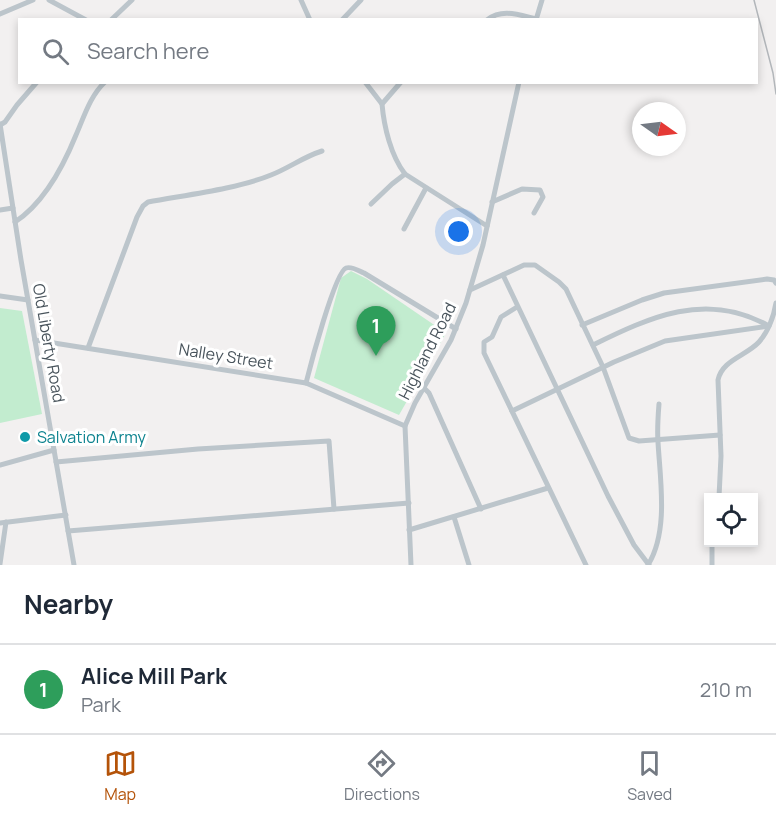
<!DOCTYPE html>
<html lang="en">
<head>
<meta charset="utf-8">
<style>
  body { margin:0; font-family:Manrope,sans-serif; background:#f2f2f3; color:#1f2937 }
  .controls { position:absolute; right:18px; bottom:18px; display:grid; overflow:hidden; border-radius:0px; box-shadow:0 3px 9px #0003 }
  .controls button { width:54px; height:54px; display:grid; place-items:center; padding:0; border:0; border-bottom:2px solid #e0e1e3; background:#fff; color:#1f2937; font:30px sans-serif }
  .compass { position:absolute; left:632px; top:102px; width:54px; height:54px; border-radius:50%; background:#fff; box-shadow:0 3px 9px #0003; rotate:104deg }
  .you { position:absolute; left:459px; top:232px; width:21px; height:21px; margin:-15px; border:4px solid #fff; border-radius:50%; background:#1a73e8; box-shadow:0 0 0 9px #1a73e833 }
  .badge { display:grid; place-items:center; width:39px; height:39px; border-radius:50%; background:#b45309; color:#fff; font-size:20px; font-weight:700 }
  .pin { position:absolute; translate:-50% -50px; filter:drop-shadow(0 2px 3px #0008) }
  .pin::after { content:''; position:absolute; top:32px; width:21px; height:18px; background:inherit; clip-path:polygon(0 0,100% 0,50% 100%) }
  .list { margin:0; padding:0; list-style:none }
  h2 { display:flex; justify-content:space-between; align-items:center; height:78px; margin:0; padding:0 24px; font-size:26px }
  h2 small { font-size:20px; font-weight:400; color:#747a83 }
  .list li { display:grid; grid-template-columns:39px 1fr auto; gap:18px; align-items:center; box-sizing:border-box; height:90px; padding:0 24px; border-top:2px solid #e0e1e3 }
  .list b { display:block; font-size:22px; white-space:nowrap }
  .list p { margin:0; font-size:20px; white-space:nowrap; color:#747a83 }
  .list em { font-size:20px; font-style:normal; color:#747a83 }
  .icon { flex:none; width:33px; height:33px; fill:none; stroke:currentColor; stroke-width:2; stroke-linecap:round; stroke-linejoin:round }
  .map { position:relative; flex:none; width:776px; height:565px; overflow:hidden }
  .search { position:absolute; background:#fff; box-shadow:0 3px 9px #0003; left:18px; right:18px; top:18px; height:66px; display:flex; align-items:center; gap:15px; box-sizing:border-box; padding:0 21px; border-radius:0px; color:#747a83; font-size:22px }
  .sheet { height:168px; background:#fff }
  nav { display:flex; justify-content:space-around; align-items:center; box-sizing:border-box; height:84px; border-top:2px solid #e0e1e3; background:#fff; font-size:16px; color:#747a83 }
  nav a { display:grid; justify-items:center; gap:3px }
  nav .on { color:#b45309 }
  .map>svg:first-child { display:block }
  .green { fill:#c2eccf }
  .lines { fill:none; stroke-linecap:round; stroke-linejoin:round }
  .minor { stroke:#bcc5cb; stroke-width:5 }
  .rail { stroke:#b2b6ba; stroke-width:1.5 }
  .culture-dot { fill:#0f9aa8; stroke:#fff; stroke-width:2 }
  .labels { text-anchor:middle; stroke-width:6; stroke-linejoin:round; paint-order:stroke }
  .street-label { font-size:16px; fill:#49545c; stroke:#fff }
  .culture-label { font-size:16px; fill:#0d838f; stroke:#fff; text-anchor:start }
</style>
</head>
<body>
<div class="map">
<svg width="776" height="565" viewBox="0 0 776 565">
  <rect width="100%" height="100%" fill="#f2f0f0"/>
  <g class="green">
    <path d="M 351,271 L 367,279 L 446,333 L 399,415 L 314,378 L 341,278 Z"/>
    <path d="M 0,308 L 22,311 L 42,414 L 0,423 Z"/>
  </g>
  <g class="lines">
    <g class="minor">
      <path d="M 49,0 L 86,20"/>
      <path d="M 301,0 L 310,20"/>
      <path d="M 0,14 L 33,0"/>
      <path d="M 111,20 L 132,0"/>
      <path d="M 342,20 L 361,0"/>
      <path d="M 487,20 C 502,8 519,15 536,19"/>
      <path d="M 536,20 L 542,0"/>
      <path d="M 365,82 L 382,104"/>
      <path d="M 401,82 L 382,104 C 384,127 391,156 405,174 L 487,226"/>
      <path d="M 0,124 L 21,260 L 74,565"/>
      <path d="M 0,125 L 5,122 L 17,105 L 37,82"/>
      <path d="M 492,202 L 522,189 L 540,190 L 543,197 L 534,213"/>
      <path d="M 371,204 L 392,184 L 405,174"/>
      <path d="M 0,210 L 13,208"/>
      <path d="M 15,222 C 44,203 63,167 76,135 C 84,117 90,96 105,82"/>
      <path d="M 404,229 L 426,188"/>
      <path d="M 503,275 L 608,496 L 634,545 L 649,565"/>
      <path d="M 470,290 L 524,265 L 535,265 L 559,282 L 566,289 L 603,367 L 629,438 L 639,441 L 720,435"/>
      <path d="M 0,296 L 28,300"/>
      <path d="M 517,307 L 501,317 L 492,337 L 484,342 L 484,353 L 586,565"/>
      <path d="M 582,325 L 642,300 L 664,293 L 767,279 L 774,280 L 776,283"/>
      <path d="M 35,340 L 306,383 L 405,426"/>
      <path d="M 593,345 C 650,317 706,291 767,325"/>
      <path d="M 88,348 L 137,217 L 143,206 L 148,202 C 185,195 237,189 271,175 C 289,168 303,157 322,151"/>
      <path d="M 306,383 C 310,367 335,272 346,268 C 352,266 359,271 364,273 L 456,329"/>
      <path d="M 423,387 L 429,393 L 481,509"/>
      <path d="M 512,411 L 614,362 L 665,341 L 769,326"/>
      <path d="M 56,462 L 198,449 L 329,441 L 334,509"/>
      <path d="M 0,465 L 54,450"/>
      <path d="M 719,497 L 721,456 L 718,380 C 722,360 746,356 759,342 C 768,332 774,316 776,303"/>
      <path d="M 454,517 L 469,565"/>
      <path d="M 0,523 L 66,515"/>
      <path d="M 409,530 L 548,488"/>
      <path d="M 68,531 L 409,503"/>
      <path d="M 0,564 L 6,522"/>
      <path d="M 411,565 L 405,426 L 415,403 L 451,340 L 466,303 L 483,245 L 519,82"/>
      <path d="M 648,565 C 669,531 660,479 658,442 C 657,429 658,417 659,404"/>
      <path d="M 712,565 L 712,542"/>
    </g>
    <path class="rail" d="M 754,0 L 773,73 L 776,94"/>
  </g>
  <circle class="culture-dot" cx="25" cy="437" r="6"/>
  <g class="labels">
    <g class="street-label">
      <text transform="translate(49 343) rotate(80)" y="6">Old Liberty Road</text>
      <text transform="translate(427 351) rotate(-63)" y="6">Highland Road</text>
      <text transform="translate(226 356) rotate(9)" y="6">Nalley Street</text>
    </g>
    <g class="culture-label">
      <text x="37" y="443">Salvation Army</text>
    </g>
  </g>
</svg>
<div class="controls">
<button><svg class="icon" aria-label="locate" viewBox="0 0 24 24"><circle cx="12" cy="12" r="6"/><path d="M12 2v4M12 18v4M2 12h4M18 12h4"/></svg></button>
</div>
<svg class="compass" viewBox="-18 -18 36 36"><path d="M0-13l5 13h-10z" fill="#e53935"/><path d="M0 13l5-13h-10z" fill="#747a83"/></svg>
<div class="you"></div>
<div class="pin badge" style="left:376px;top:356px;background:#2e9e5b">1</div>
<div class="search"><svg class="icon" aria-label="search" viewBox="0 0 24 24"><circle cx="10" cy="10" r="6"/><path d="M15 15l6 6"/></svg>Search here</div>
</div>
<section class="sheet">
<h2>Nearby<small></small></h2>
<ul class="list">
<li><span class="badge" style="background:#2e9e5b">1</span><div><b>Alice Mill Park</b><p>Park</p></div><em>210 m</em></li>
</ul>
</section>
<nav>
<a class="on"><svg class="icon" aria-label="map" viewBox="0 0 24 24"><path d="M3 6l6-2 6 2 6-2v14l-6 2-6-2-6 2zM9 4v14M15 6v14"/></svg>Map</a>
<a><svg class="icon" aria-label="directions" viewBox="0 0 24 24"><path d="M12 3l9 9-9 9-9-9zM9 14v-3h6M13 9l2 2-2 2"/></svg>Directions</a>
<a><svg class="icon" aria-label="saved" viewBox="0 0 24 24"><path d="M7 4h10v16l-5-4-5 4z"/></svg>Saved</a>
</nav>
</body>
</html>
